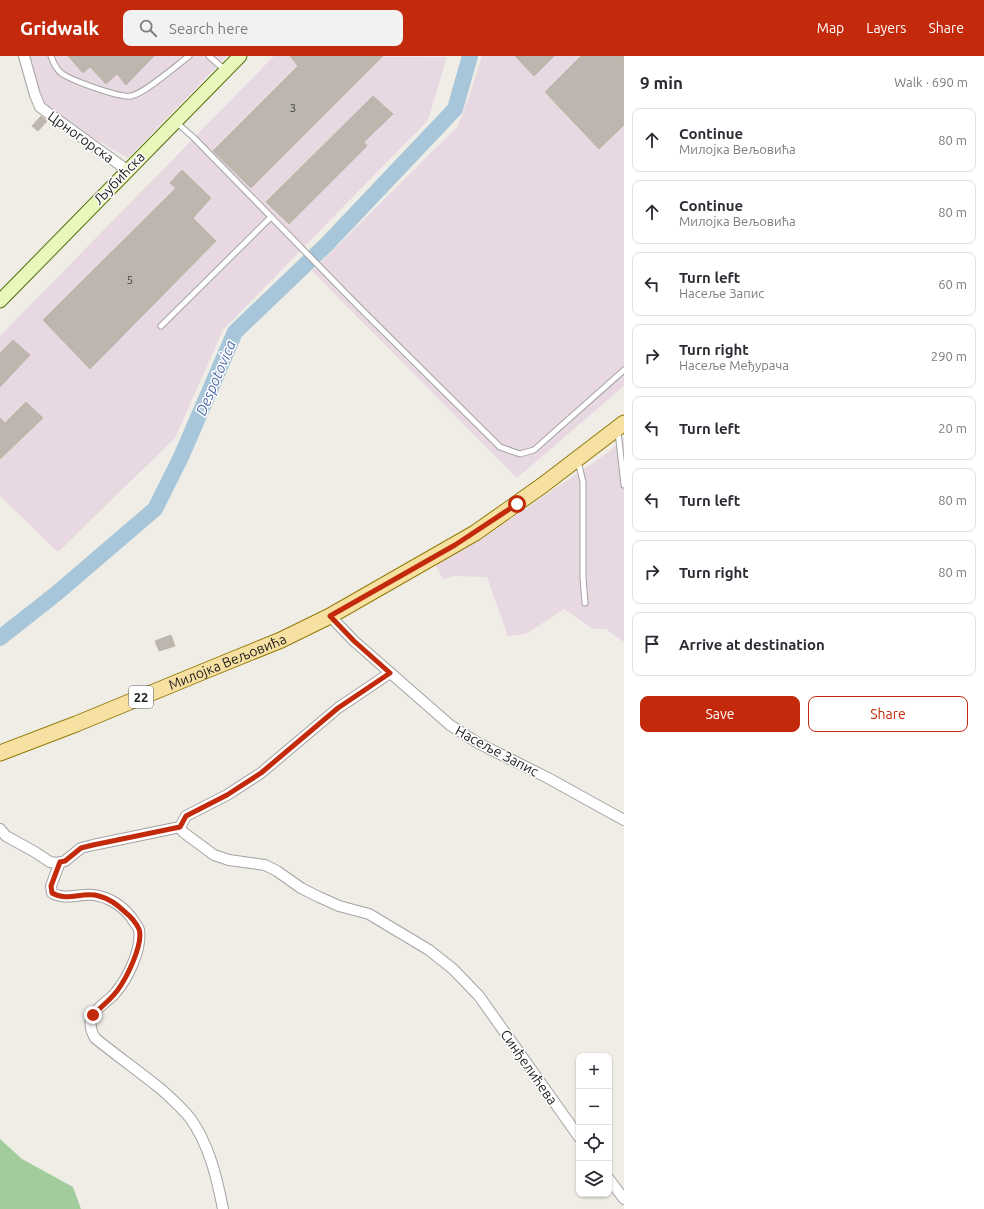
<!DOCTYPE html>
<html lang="en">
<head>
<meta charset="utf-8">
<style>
  body { margin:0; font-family:Ubuntu,sans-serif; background:#f2f2f3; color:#2b2b33 }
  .controls { position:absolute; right:12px; bottom:12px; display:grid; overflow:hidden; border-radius:8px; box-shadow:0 1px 3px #0004 }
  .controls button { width:36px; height:36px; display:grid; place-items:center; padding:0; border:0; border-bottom:1px solid #e1e1e2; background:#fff; color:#2b2b33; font:20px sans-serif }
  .stop { position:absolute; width:12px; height:12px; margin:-9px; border:3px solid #c22a0b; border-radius:50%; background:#fff }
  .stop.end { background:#c22a0b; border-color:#fff; box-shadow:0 1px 4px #0008 }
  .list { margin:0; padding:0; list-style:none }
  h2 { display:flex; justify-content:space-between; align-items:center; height:52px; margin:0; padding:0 16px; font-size:17px }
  h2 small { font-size:13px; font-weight:400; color:#7c7c81 }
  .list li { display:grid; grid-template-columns:26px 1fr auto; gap:12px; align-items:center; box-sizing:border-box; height:64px; margin:0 8px 8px; padding:0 8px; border:1px solid #e1e1e2; border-radius:8px }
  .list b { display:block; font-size:15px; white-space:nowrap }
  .list p { margin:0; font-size:13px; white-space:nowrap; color:#7c7c81 }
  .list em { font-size:13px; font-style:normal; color:#7c7c81 }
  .actions { display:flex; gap:8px; padding:12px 16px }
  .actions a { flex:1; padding:9px 0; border:1px solid #c22a0b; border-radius:8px; text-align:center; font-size:14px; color:#c22a0b }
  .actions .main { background:#c22a0b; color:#fff }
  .icon { flex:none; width:22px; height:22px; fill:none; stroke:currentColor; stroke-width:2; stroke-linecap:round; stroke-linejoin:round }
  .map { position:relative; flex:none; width:624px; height:1153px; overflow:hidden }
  header { display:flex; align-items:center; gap:24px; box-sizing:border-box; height:56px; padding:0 20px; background:#c22a0b; color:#fff }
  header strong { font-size:19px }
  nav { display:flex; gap:22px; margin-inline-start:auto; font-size:14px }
  .search { width:280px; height:36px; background:#f2f2f3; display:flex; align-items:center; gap:10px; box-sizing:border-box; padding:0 14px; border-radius:8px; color:#7c7c81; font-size:15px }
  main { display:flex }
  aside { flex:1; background:#fff }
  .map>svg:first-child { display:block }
  .industrial { fill:#e8d8e2 }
  .forest { fill:#a2cc9c }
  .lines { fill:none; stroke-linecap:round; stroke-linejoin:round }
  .river { stroke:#a8c6da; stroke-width:16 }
  .building { fill:#bcb6af; stroke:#c0b7a8 }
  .lane-casing { stroke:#a3a3a3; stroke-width:7 }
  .street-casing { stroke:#a3a3a3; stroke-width:12 }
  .secondary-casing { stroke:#54700b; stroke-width:15 }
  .primary-casing { stroke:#917b08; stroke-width:17 }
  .lane { stroke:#fff; stroke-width:5 }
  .street { stroke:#fff; stroke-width:10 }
  .secondary { stroke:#e9f6bc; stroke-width:13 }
  .primary { stroke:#f7e1a2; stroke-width:15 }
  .route { stroke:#c22a0b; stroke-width:5 }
  .labels { text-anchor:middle; stroke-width:3; stroke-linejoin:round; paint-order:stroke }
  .number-label { font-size:12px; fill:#464543 }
  .shield { fill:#fff; stroke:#626262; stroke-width:1 }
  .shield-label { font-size:13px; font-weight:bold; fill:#1f1f1f }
  .street-label { font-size:14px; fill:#1f1f1f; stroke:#fff }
  .water-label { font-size:15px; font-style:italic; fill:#506da9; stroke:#fff }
</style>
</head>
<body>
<header>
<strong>Gridwalk</strong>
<div class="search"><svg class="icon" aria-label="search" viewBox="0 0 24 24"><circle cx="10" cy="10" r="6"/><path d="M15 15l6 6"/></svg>Search here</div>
<nav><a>Map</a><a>Layers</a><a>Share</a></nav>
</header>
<main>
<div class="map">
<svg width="624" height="1153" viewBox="0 0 624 1153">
  <rect width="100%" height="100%" fill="#efede5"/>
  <g class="industrial">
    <path d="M 29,0 L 227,0 L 128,102 L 83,76 L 43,46 Z"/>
    <path d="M 274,0 L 447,1 L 428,64 L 223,274 L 175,382 L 58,496 L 0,440 L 0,280 Z"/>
    <path d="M 482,0 L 624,0 L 624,330 L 517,422 L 312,215 L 458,70 L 470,38 Z"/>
    <path d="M 624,381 L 624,586 L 606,573 L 593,573 L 564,553 L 526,578 L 508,580 L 487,521 L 455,520 L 443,523 L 435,508 L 477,486 L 610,395 Z"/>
  </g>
  <path class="forest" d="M 0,1083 L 22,1103 L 73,1131 L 81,1153 L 0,1153 Z"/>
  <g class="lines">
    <path class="river" d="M 0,582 L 57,537 L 155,453 L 181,401 L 235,276 L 327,188 L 455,53 L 470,0"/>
  </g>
  <g class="building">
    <path d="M 68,0 L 154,0 L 126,29 L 117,18 L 106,28 L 90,11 L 83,17 Z"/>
    <path d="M 290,0 L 383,0 L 251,132 L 213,95 L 298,10 Z"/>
    <path d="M 515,0 L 554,0 L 534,20 Z"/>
    <path d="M 581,0 L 624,0 L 624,69 L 599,93 L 545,36 Z"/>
    <path d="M 373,40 L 393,58 L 364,86 L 367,90 L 289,168 L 266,146 Z"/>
    <path d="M 41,60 L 47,65 L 38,75 L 32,70 Z"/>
    <path d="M 182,114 L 211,142 L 193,162 L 216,185 L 90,313 L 43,264 L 176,132 L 170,127 Z"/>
    <path d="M 13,284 L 30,299 L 0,331 L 0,297 Z"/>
    <path d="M 26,346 L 43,362 L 0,403 L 0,362 L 5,367 Z"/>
    <path d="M 171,579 L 175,590 L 159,595 L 155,585 Z"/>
  </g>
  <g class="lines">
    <defs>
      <g id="lane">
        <path d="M 51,0 C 53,6 55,11 60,16 C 69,24 120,42 131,40 C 144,38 177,9 189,0"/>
        <path d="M 209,0 L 225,14"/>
        <path d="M 176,66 L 194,82 L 360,252 L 500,391 L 520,398 L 534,394 L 624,314"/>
        <path d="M 161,270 L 271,161"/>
        <path d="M 618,376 L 624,429"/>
        <path d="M 578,405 L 583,426 L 583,522 L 585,547"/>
      </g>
      <g id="street">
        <path d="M 24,0 L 35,39 L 40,51 L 127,114"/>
        <path d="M 330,560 L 354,585 L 450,669 L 478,687 L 548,722 L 624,764"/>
        <path d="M 390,617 L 338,652 L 261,717 L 227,739 L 186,760 L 180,771 L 183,776 L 214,799 L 229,804 L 265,809 L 277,815 L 301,832 L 319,841 L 339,850 L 369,858 L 429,894 L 453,913 L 479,940 L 579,1081"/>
        <path d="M 0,773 L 6,780 L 35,796 L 50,806 L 57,807 L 65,805 L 81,792 L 93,789 L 180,771"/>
        <path d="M 60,806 L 51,830 L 52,837 C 63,843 72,840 84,839 C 102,837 120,847 131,861 C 133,865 138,870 139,874 C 142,893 128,922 116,936 C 110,944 98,950 93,959 C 88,967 91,975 95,982 C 117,1000 140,1016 162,1034 C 172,1043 182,1052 190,1062 C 209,1088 217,1122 223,1153"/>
        <path d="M 609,1123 L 624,1143"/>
      </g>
      <path id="secondary" d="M 0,245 L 240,0"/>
      <g id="primary">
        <path id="s1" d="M 0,697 L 76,668 L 212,612 L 281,584 L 330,560 L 475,477 L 543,429 L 624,367"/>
      </g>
    </defs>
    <use href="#lane" class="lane-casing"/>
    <use href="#street" class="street-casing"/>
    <use href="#secondary" class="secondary-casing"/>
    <use href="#primary" class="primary-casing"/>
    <use href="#lane" class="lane"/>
    <use href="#street" class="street"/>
    <use href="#secondary" class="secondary"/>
    <use href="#primary" class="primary"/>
  </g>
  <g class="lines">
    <path class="route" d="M 93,959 C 101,951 110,944 117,935 C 126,923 144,888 139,873 C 136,867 130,860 125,856 C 117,848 110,843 99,840 C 83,835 67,846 52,837 L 51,830 L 60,806 L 65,805 L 81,792 L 93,789 L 180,771 L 186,760 L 227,739 L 261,717 L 338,652 L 390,617 L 354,585 L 330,560 L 455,489 L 517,448"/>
  </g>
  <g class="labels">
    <g class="number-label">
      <text x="293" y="56">3</text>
      <text x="130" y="228">5</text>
    </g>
    <rect class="shield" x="129" y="630" width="24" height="22" rx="3"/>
    <g class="shield-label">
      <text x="141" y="646">22</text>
    </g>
    <g class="street-label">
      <text transform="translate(81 81) rotate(36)" y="5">Црногорска</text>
      <text transform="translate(119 122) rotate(-46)" y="5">Љубићска</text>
      <text dy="5" stroke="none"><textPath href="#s1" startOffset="245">Милојка Вељовића</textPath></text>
      <text transform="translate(497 695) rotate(28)" y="5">Насеље Запис</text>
      <text transform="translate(529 1011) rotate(55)" y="5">Синђелићева</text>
    </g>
    <g class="water-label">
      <text transform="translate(216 322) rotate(-67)" y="5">Despotovica</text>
    </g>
  </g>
</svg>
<div class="controls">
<button>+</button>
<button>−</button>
<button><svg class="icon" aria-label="locate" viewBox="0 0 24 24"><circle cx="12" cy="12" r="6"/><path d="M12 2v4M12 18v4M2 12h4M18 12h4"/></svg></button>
<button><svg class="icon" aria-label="layers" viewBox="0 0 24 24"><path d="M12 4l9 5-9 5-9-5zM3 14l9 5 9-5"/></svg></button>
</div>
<div class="stop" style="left:517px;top:448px"></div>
<div class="stop end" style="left:93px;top:959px"></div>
</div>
<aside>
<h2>9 min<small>Walk · 690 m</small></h2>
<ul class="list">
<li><svg class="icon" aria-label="ahead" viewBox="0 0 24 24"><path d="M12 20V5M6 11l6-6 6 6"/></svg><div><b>Continue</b><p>Милојка Вељовића</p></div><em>80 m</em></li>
<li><svg class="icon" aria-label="ahead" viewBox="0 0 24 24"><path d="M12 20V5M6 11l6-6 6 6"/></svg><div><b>Continue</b><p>Милојка Вељовића</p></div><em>80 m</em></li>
<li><svg class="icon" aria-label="left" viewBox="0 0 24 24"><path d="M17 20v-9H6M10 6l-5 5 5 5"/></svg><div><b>Turn left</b><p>Насеље Запис</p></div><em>60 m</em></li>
<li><svg class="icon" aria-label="right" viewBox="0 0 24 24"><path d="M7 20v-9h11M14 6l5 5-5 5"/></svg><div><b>Turn right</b><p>Насеље Међурача</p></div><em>290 m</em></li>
<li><svg class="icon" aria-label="left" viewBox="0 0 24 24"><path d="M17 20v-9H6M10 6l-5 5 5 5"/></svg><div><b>Turn left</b></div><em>20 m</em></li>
<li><svg class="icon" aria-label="left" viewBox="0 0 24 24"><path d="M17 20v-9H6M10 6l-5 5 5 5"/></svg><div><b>Turn left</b></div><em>80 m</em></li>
<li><svg class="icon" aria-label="right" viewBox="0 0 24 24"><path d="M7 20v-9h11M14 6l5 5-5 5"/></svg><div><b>Turn right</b></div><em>80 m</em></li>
<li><svg class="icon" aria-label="arrive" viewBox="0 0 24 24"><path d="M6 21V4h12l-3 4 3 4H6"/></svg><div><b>Arrive at destination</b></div></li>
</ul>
<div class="actions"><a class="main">Save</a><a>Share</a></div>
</aside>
</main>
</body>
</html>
